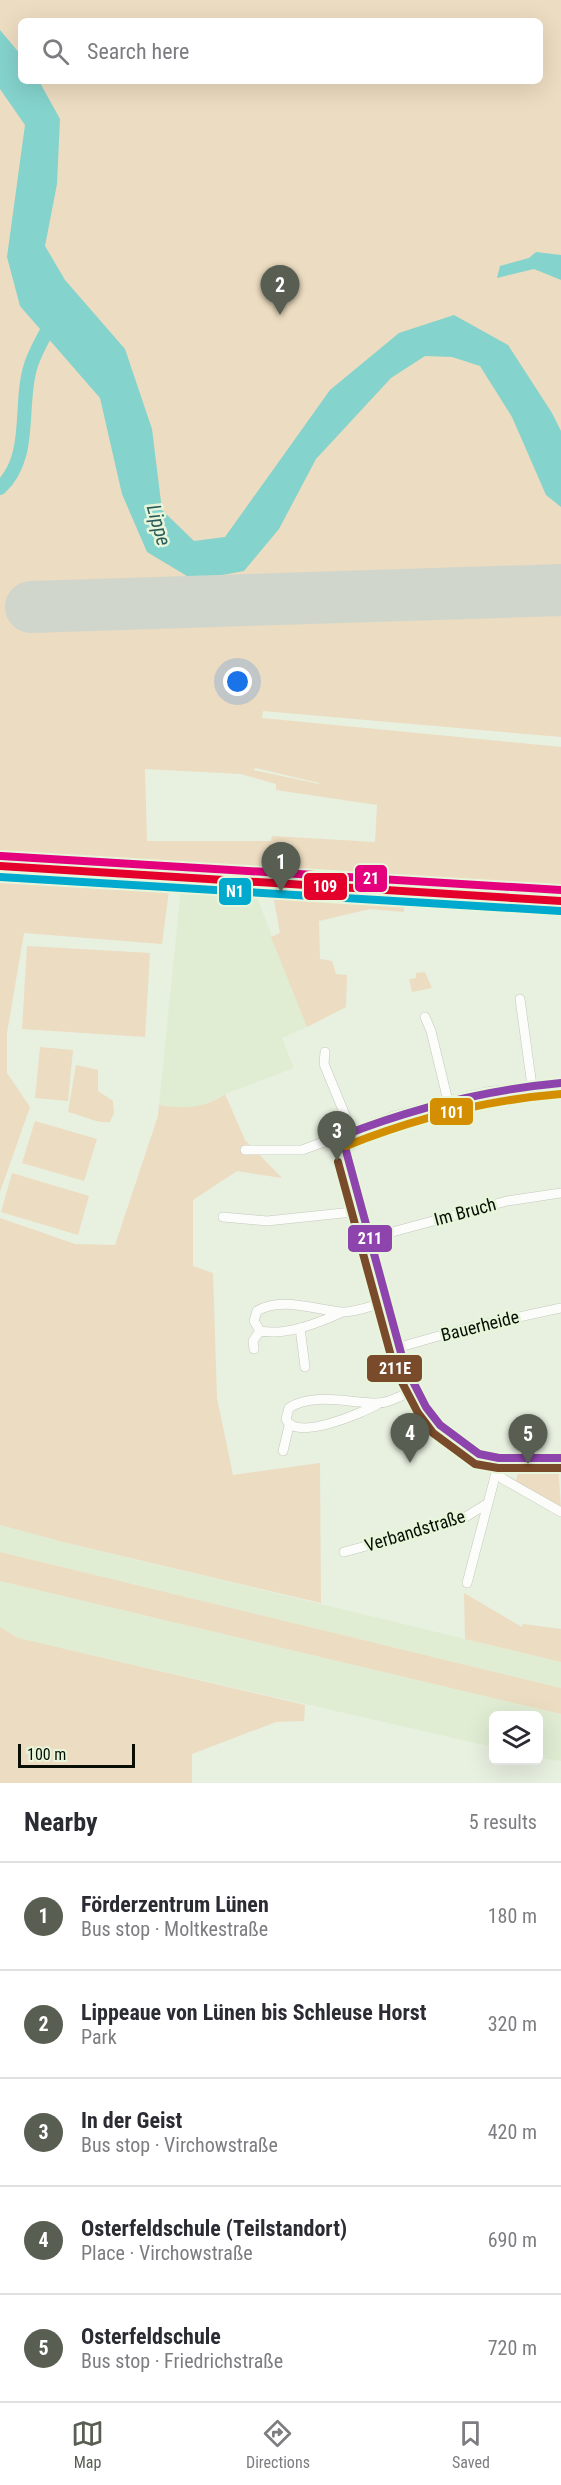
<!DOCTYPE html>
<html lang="en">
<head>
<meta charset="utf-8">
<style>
  body { margin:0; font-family:"Roboto Condensed",sans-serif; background:#f2f2f3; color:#2b2b33 }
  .controls { position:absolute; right:18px; bottom:18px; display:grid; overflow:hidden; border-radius:9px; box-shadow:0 6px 24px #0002 }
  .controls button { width:54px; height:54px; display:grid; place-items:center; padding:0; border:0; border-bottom:2px solid #e1e1e2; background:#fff; color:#2b2b33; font:30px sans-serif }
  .scale { position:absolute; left:18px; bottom:15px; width:117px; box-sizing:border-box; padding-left:6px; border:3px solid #0a0f06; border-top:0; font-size:16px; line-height:21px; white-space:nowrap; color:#0a0f06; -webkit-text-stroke:4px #e7f6da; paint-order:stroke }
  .you { position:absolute; left:238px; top:682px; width:21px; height:21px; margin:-15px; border:4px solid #fff; border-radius:50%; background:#1a73e8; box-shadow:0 0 0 9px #1a73e833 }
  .badge { display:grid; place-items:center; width:39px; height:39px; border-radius:50%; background:#585e52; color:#fff; font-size:20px; font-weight:700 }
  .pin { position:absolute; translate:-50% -50px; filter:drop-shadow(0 2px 3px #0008) }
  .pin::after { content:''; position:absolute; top:32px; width:21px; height:18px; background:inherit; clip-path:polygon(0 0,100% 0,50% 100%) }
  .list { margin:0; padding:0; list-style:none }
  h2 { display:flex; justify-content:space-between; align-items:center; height:78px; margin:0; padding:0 24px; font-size:26px }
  h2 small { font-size:20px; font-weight:400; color:#7c7c81 }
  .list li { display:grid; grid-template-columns:39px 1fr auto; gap:18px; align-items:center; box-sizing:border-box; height:108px; padding:0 24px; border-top:2px solid #e1e1e2 }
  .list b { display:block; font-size:22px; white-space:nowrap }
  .list p { margin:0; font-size:20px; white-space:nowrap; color:#7c7c81 }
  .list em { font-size:20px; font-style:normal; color:#7c7c81 }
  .icon { flex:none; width:33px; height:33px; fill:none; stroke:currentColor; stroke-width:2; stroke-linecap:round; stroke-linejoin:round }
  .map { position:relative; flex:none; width:561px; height:1783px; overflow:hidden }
  .search { position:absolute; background:#fff; box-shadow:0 6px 24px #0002; left:18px; right:18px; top:18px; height:66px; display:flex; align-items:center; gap:15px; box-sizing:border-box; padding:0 21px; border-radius:9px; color:#7c7c81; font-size:22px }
  .sheet { height:618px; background:#fff }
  nav { display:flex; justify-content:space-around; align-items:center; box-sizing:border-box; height:84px; border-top:2px solid #e1e1e2; background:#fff; font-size:16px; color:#7c7c81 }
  nav a { display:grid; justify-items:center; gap:3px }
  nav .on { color:#585e52 }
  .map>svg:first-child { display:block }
  .built { fill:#e0edd3 }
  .green { fill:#ecdcc1; fill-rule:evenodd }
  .water { fill:#84d3cc }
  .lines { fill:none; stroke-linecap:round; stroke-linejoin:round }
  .river { stroke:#84d3cc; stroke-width:14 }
  .runway { stroke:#d1d6cc; stroke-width:52 }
  .minor-casing { stroke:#c3c9bc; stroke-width:10 }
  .minor { stroke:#fcfdfa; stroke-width:9 }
  .bus-1-casing { stroke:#e7f6da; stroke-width:12 }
  .bus-2-casing { stroke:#e7f6da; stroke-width:12 }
  .bus-3-casing { stroke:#e7f6da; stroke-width:12 }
  .bus-4-casing { stroke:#e7f6da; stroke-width:12 }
  .bus-5-casing { stroke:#e7f6da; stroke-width:12 }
  .bus-6-casing { stroke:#e7f6da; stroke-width:12 }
  .bus-1 { stroke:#e4002b; stroke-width:8 }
  .bus-2 { stroke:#00a9ce; stroke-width:8 }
  .bus-3 { stroke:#e5007d; stroke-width:8 }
  .bus-4 { stroke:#8e44ad; stroke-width:8 }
  .bus-5 { stroke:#d38f01; stroke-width:8 }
  .bus-6 { stroke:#7a4b2a; stroke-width:8 }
  .labels { text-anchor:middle; stroke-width:5; stroke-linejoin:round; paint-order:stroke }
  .street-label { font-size:18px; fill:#0a0f06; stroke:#e7f6da }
  .water-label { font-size:20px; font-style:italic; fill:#2b5b59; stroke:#e7f6da }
  .line-badge { stroke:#e7f6da; stroke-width:2 }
  .badge-label { font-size:16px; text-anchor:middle; font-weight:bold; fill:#fff }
</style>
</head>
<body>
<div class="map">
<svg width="561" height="1783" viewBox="0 0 561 1783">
  <rect width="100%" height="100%" fill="#e8f0e0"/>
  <g class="built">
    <path d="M 181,888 L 255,892 L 307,1027 L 282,1038 L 294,1068 L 225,1094 L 205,1105 L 183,1109 L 159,1105 Z"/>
    <path d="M 0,1525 L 63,1542 L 561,1662 L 561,1688 L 0,1552 Z"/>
    <path d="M 0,1581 L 561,1714 L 561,1761 L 539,1758 L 538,1716 L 494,1716 L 493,1747 L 17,1638 L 0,1627 Z"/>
  </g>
  <g class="green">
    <path d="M 0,0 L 561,0 L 561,737 L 263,711 L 262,718 L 561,747 L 561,892 L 172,867 L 162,944 L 24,933 L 7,1033 L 7,1073 L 30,1107 L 0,1192 ZM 21,21 L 540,21 L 540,81 L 21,81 ZM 256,768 L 319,783 L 319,784 L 253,770 ZM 145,769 L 241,774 L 276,784 L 276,790 L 377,805 L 375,842 L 272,836 L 271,841 L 147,841 Z"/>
    <path d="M 288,889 L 404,898 L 404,912 L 370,909 L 319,921 L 320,959 L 332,961 L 336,974 L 347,975 L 346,1007 L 307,1027 L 271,937 L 280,933 L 274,900 Z"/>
    <path d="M 27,946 L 150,953 L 145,1037 L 22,1029 Z"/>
    <path d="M 425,972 L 432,988 L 412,992 L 409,979 L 416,978 L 416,973 Z"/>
    <path d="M 40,1047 L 73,1050 L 68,1101 L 35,1098 Z"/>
    <path d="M 76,1065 L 98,1070 L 98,1091 L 113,1101 L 114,1113 L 110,1122 C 97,1124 82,1115 68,1112 Z"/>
    <path d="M 225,1094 L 245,1140 L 282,1178 L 237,1171 L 193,1200 L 193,1266 L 213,1273 L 217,1398 L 233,1475 L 320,1463 L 321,1603 L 63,1542 L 0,1525 L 0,1218 L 75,1244 L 115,1245 L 158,1116 L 159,1105 C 184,1109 204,1109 225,1094 Z"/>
    <path d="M 35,1121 L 97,1139 L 84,1181 L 22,1163 Z"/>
    <path d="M 12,1173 L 89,1196 L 78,1235 L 1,1212 Z"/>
    <path d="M 558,1465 L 561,1508 L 516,1481 L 519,1466 Z"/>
    <path d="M 0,1552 L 561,1688 L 561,1714 L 0,1581 Z"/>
    <path d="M 464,1593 L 522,1627 L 523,1624 L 561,1629 L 561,1662 L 465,1639 Z"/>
    <path d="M 0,1627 L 18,1638 L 305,1705 L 304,1721 L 276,1722 L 192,1754 L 192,1783 L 0,1783 Z"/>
  </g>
  <g class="water">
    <path d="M 0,30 L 21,55 L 21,81 L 39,81 L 60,119 L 57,184 L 45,246 L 65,280 L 125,349 L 152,429 L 162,510 L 194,541 L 225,537 L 330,390 L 399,333 L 454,315 L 508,345 L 552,413 L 561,431 L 561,507 L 546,495 L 512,417 L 480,366 L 452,357 L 425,356 L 391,378 L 316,459 L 279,529 L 244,571 L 217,576 L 187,576 L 147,552 L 122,494 L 100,398 L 20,306 L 7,257 L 25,125 L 0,89 Z"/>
    <path d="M 536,252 L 561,255 L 561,280 L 534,269 L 497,278 L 500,266 L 529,258 Z"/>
  </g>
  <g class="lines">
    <path class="river" d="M 0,488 C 34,456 18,404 31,365 C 36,349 46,334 53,319"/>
    <path class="runway" d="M 31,607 L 561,590"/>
    <defs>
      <g id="minor">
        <path d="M 0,866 L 561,901"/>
        <path d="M 520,999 L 532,1086"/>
        <path d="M 425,1017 L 431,1031 L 448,1101"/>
        <path d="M 325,1052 L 324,1064 L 352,1132"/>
        <path d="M 342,1136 L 404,1364 L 426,1407 L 440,1425 L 479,1454 L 499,1458 L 561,1458"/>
        <path d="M 245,1150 L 302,1150 L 397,1115 L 448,1101 L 486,1092 L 561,1083"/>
        <path d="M 223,1217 L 267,1221 L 362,1211"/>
        <path d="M 370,1238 L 507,1201 L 561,1193"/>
        <path d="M 343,1312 C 318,1323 287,1336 260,1331 L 254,1321 L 257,1311 C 280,1296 316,1310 341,1312 C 355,1313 373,1305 387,1302"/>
        <path d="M 300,1328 L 305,1367"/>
        <path d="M 400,1347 L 467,1328 L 561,1308"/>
        <path d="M 254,1349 L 253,1341 L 260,1331"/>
        <path d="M 378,1404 C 362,1413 296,1442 286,1419 L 289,1408 C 313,1392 349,1403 376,1403 C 388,1404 404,1394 415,1390"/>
        <path d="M 283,1451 L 289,1426"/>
        <path d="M 490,1457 L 496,1473 L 503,1479 L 561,1512"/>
        <path d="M 344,1552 L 459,1521 L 485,1505"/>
        <path d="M 467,1583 L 496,1473"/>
      </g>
    </defs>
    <use href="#minor" class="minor-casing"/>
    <use href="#minor" class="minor"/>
    <defs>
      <path id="bus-1" d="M 0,866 L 561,901"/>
      <path id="bus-2" d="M 0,877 L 560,911"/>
      <path id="bus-3" d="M 1,856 L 561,890"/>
      <path id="bus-4" d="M 561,1083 C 485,1090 413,1108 342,1136 L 404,1364 L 426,1407 L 440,1425 L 479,1454 L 499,1458 L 561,1458"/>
      <path id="bus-5" d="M 346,1146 C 416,1118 486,1100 561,1094"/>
      <path id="bus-6" d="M 338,1162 L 394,1367 L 418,1413 L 433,1433 L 475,1464 L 498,1468 L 561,1468"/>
    </defs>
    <use href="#bus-1" class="bus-1-casing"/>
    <use href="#bus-2" class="bus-2-casing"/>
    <use href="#bus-3" class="bus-3-casing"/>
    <use href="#bus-4" class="bus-4-casing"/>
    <use href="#bus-5" class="bus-5-casing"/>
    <use href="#bus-6" class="bus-6-casing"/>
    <use href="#bus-1" class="bus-1"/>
    <use href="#bus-2" class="bus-2"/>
    <use href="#bus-3" class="bus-3"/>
    <use href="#bus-4" class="bus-4"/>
    <use href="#bus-5" class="bus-5"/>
    <use href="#bus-6" class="bus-6"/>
  </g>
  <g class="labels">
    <g class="street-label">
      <text transform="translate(465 1212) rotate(-15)" y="6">Im Bruch</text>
      <text transform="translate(480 1326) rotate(-14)" y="6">Bauerheide</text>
      <text transform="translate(415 1531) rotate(-17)" y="6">Verbandstraße</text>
    </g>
    <g class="water-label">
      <text transform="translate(159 525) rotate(74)" y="7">Lippe</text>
    </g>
  </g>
  <g class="line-badge">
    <rect x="354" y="864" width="34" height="29" rx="6" fill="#e5007d"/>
    <rect x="303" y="872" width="45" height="29" rx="6" fill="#e4002b"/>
    <rect x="218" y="877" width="34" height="29" rx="6" fill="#00a9ce"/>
    <rect x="429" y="1097" width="45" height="29" rx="6" fill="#d38f01"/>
    <rect x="347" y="1224" width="46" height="29" rx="6" fill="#8e44ad"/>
    <rect x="366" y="1354" width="57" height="29" rx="6" fill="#7a4b2a"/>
  </g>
  <g class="badge-label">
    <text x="371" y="884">21</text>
    <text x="325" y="892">109</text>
    <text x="235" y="897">N1</text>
    <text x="452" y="1118">101</text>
    <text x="370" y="1244">211</text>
    <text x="395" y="1374">211E</text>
  </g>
</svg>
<div class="controls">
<button><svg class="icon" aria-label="layers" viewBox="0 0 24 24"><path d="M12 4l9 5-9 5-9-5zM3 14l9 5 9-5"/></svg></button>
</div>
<div class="scale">100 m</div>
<div class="you"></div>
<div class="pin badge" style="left:281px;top:892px">1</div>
<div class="pin badge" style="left:280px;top:315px">2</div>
<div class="pin badge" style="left:337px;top:1161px">3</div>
<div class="pin badge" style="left:410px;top:1463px">4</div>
<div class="pin badge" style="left:528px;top:1464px">5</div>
<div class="search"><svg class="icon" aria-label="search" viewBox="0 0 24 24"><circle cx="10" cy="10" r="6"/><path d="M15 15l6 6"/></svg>Search here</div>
</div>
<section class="sheet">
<h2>Nearby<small>5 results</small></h2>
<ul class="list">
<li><span class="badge">1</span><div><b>Förderzentrum Lünen</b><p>Bus stop · Moltkestraße</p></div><em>180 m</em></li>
<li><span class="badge">2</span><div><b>Lippeaue von Lünen bis Schleuse Horst</b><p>Park</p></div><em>320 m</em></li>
<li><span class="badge">3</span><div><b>In der Geist</b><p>Bus stop · Virchowstraße</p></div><em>420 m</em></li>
<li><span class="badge">4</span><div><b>Osterfeldschule (Teilstandort)</b><p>Place · Virchowstraße</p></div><em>690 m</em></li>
<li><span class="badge">5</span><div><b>Osterfeldschule</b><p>Bus stop · Friedrichstraße</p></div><em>720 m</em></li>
</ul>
</section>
<nav>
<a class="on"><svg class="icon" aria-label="map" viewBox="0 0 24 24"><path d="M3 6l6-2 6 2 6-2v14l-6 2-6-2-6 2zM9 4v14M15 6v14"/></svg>Map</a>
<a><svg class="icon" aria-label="directions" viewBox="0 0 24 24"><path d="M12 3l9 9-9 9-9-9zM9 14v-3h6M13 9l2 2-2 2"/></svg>Directions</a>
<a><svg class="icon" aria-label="saved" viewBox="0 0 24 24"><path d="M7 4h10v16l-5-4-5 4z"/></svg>Saved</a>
</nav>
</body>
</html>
